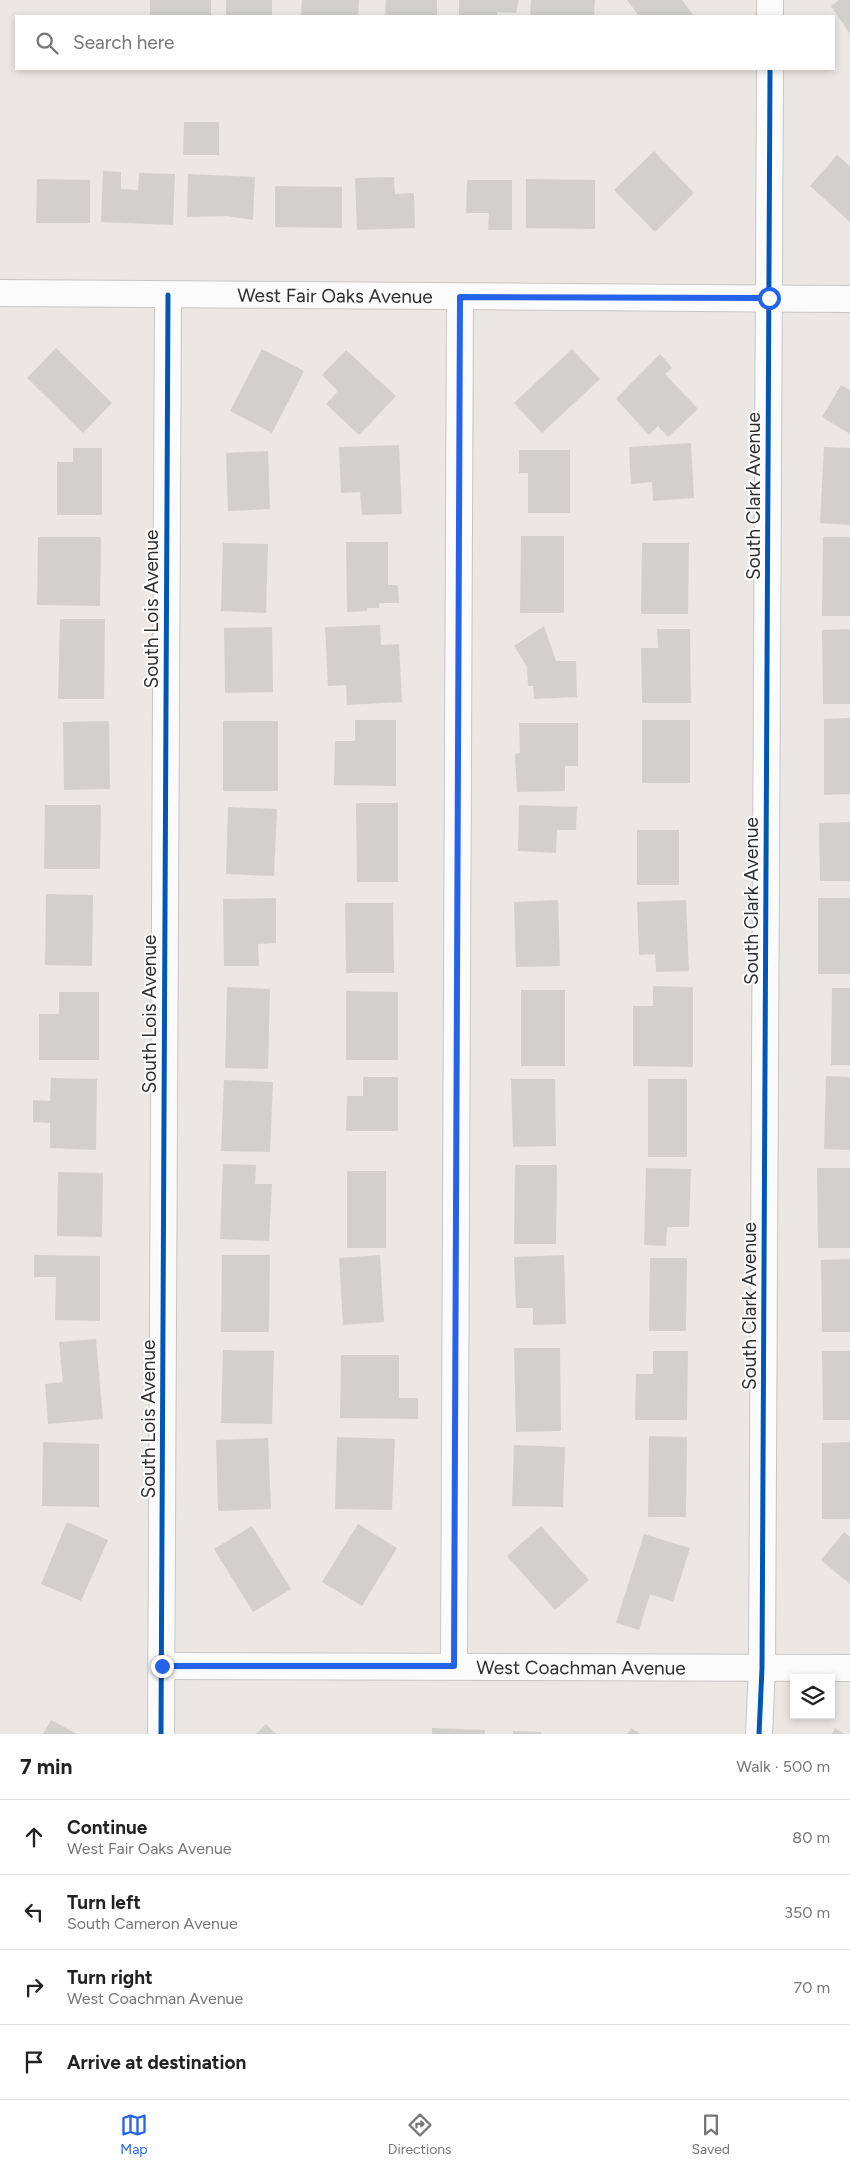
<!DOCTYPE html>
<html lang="en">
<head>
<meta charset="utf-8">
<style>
  body { margin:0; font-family:Figtree,sans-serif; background:#f2f2f2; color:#222 }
  .controls { position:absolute; right:15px; bottom:15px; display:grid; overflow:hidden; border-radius:0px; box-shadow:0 2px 8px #0003 }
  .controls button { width:45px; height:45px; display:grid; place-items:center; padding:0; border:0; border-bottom:1px solid #e0e0e0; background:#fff; color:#222; font:25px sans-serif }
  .stop { position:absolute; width:15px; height:15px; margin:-11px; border:4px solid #2563eb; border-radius:50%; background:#fff }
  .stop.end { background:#2563eb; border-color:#fff; box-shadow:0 1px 5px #0008 }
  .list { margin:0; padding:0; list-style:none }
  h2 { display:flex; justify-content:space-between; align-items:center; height:65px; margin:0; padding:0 20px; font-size:21px }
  h2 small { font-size:16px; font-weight:400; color:#767676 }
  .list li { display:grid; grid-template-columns:32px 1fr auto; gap:15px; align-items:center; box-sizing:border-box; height:75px; padding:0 20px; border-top:1px solid #e0e0e0 }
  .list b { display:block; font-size:19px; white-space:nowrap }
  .list p { margin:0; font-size:16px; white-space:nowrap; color:#767676 }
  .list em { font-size:16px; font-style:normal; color:#767676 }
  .icon { flex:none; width:28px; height:28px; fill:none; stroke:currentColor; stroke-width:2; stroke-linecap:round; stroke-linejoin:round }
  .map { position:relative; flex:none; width:850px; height:1734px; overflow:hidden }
  .search { position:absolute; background:#fff; box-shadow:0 2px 8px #0003; left:15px; right:15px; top:15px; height:55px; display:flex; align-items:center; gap:12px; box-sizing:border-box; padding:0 18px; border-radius:0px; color:#767676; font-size:19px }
  .sheet { height:365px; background:#fff }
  nav { display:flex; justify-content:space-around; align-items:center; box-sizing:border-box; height:70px; border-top:1px solid #e0e0e0; background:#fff; font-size:14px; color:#767676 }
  nav a { display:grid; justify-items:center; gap:2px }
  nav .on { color:#2563eb }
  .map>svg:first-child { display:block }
  .building { fill:#d2d0cd }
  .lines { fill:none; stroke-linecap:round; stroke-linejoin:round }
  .street-casing { stroke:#c7c6c6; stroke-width:28 }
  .street { stroke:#fcfbfb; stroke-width:26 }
  .cycleway-casing { stroke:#fff; stroke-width:8 }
  .cycleway { stroke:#0057b8; stroke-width:5 }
  .route { stroke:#2563eb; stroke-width:6 }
  .labels { text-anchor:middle; stroke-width:4; stroke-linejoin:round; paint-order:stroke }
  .street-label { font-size:19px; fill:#2e2e2e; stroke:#fff }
</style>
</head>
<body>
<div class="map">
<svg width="850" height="1734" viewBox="0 0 850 1734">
  <rect width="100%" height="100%" fill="#ebe7e4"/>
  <g class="building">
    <rect x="150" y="0" width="61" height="16"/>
    <rect x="226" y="0" width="46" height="16"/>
    <path d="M 302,0 L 359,0 L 358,16 L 301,16 Z"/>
    <path d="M 386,0 L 437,0 L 437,16 L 385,16 Z"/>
    <path d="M 459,0 L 519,0 L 516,13 L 497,12 L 497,16 L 459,16 Z"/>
    <path d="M 531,0 L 595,0 L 594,16 L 530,16 Z"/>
    <path d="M 627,0 L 682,0 L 694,16 L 639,16 Z"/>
    <path d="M 839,0 L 850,0 L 850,34 L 831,6 Z"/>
    <path d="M 184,122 L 219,122 L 219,155 L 183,155 Z"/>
    <path d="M 654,151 L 694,193 L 655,232 L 614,190 Z"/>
    <path d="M 837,155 L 850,166 L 850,222 L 810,186 Z"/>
    <path d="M 103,171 L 121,172 L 121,189 L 138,190 L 139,173 L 175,174 L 173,225 L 101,222 Z"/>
    <path d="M 188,174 L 255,177 L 253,220 L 227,216 L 187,217 Z"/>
    <path d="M 394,177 L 395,194 L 414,193 L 415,228 L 357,230 L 355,178 Z"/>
    <path d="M 37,179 L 90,180 L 90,223 L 36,223 Z"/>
    <path d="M 526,179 L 595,180 L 595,229 L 526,228 Z"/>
    <path d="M 467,180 L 512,180 L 512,230 L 488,230 L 489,213 L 466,213 Z"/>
    <path d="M 275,186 L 342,187 L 342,228 L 275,227 Z"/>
    <path d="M 56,348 L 112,403 L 83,433 L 27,378 Z"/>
    <path d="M 262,349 L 304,371 L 272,433 L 230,411 Z"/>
    <path d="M 572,349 L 600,379 L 542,433 L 514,403 Z"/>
    <path d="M 346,350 L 396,396 L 359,435 L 326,404 L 338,391 L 322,375 Z"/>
    <path d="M 660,354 L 672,368 L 665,374 L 698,409 L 668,437 L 658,426 L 649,435 L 616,399 Z"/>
    <path d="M 841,385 L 850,390 L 850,434 L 822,417 Z"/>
    <path d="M 691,443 L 694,498 L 653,501 L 652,482 L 631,484 L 629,447 Z"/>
    <path d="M 399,445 L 402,514 L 362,515 L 360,492 L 341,493 L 339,447 Z"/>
    <path d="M 824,447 L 850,448 L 850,525 L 820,523 Z"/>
    <path d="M 73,448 L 102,448 L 102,515 L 57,515 L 57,462 L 73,462 Z"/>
    <path d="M 519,450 L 570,450 L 570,513 L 528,513 L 528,473 L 519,473 Z"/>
    <path d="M 268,451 L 270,509 L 228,511 L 226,453 Z"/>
    <path d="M 521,536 L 564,536 L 564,613 L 520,613 Z"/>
    <path d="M 38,537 L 101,537 L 100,606 L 37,605 Z"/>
    <path d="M 823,537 L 850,537 L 850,616 L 822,616 Z"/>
    <path d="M 346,542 L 388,542 L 388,585 L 398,585 L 399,603 L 379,603 L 379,608 L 367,608 L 367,611 L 347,612 Z"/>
    <path d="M 223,543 L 268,544 L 266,613 L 221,611 Z"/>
    <path d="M 642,543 L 689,543 L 688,614 L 641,614 Z"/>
    <path d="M 60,619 L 105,619 L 104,699 L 58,699 Z"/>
    <path d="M 380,625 L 381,645 L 399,644 L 402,702 L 347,705 L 346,685 L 328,686 L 325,627 Z"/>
    <path d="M 544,626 L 556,661 L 576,661 L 577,697 L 534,699 L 533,686 L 528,686 L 527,667 L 514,646 Z"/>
    <path d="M 272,627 L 273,692 L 225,693 L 224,628 Z"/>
    <path d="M 657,629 L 690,629 L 691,703 L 642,703 L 641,648 L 658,648 Z"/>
    <path d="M 850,629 L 850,704 L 823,704 L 822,630 Z"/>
    <path d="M 850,718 L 850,794 L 824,795 L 824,719 Z"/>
    <path d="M 355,720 L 396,720 L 396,786 L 334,785 L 335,741 L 355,741 Z"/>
    <rect x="642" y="720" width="48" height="63"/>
    <path d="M 109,721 L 110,789 L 64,790 L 63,722 Z"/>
    <rect x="223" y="721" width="55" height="70"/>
    <path d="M 519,723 L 578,723 L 578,766 L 565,766 L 565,791 L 517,792 L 515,754 L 520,753 Z"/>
    <path d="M 356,803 L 398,803 L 398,882 L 357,882 Z"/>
    <path d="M 45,805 L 101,805 L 100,869 L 44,869 Z"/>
    <path d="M 519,805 L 577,807 L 576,830 L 557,830 L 556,853 L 518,851 Z"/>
    <path d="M 228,807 L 277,809 L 274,876 L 226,874 Z"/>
    <path d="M 850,822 L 850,881 L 820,881 L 819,823 Z"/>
    <rect x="637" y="830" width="42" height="55"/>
    <path d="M 46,894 L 93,895 L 92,966 L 45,965 Z"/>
    <path d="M 276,898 L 276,943 L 258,944 L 259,966 L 224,966 L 223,899 Z"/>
    <rect x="818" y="898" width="32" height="76"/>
    <path d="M 558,900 L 560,966 L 516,967 L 514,902 Z"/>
    <path d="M 686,900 L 689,971 L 656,972 L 655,954 L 639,955 L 637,902 Z"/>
    <path d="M 345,903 L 393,903 L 394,973 L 346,973 Z"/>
    <path d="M 653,986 L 693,987 L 693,1067 L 633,1066 L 633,1006 L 653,1006 Z"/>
    <path d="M 227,987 L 270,989 L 268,1069 L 225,1068 Z"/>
    <path d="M 832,988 L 850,988 L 850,1065 L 831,1065 Z"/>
    <rect x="521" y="990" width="44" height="76"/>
    <path d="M 346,991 L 398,992 L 398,1060 L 346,1060 Z"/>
    <path d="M 59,992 L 99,992 L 99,1060 L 39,1060 L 39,1014 L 59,1014 Z"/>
    <path d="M 826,1076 L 850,1077 L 850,1150 L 824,1149 Z"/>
    <path d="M 363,1077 L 398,1077 L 398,1131 L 346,1131 L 347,1096 L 363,1096 Z"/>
    <path d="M 51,1078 L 97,1079 L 96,1150 L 50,1148 L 50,1123 L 33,1122 L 33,1100 L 50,1101 Z"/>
    <path d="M 511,1079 L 555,1079 L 556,1146 L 513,1147 Z"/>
    <rect x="648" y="1079" width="39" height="78"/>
    <path d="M 224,1080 L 273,1082 L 270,1152 L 221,1151 Z"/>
    <path d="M 223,1164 L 256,1165 L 255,1184 L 272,1184 L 269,1241 L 220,1239 Z"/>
    <path d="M 515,1165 L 557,1165 L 556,1244 L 514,1244 Z"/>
    <path d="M 646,1168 L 691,1169 L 689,1227 L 667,1227 L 666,1246 L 644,1245 Z"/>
    <path d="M 817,1168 L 850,1168 L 850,1248 L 818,1248 Z"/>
    <rect x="347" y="1171" width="39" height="77"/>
    <path d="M 58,1172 L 103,1173 L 102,1237 L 57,1236 Z"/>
    <path d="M 34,1255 L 100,1256 L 100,1321 L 55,1320 L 56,1277 L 34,1277 Z"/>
    <path d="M 222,1255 L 270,1255 L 269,1332 L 221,1332 Z"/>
    <path d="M 380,1255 L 384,1322 L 343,1325 L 339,1258 Z"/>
    <path d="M 564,1255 L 566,1324 L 533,1325 L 533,1308 L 516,1308 L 514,1257 Z"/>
    <path d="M 650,1258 L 687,1258 L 686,1331 L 649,1331 Z"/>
    <path d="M 850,1259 L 850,1332 L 822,1332 L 821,1260 Z"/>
    <path d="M 96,1339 L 103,1419 L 48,1424 L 45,1384 L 63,1382 L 59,1342 Z"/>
    <path d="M 514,1348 L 560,1348 L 561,1431 L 516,1432 Z"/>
    <path d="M 223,1350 L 274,1351 L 272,1424 L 221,1423 Z"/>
    <path d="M 653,1351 L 688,1351 L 687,1420 L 635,1420 L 636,1374 L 653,1374 Z"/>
    <path d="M 822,1351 L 850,1351 L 850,1420 L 823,1420 Z"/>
    <path d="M 341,1355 L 399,1355 L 399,1398 L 418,1398 L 418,1419 L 340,1418 Z"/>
    <path d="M 649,1436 L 687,1437 L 686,1517 L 648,1517 Z"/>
    <path d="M 337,1437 L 395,1439 L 392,1510 L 335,1509 Z"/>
    <path d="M 268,1438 L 271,1509 L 218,1511 L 216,1440 Z"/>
    <path d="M 43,1442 L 99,1444 L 99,1507 L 42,1506 Z"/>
    <path d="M 850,1442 L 850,1519 L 822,1519 L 822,1443 Z"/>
    <path d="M 514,1445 L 565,1447 L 563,1507 L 512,1506 Z"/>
    <path d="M 67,1522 L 108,1540 L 81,1601 L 41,1584 Z"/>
    <path d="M 358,1524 L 397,1548 L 362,1606 L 322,1582 Z"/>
    <path d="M 252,1526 L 291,1589 L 253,1612 L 214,1549 Z"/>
    <path d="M 541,1526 L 589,1580 L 555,1610 L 507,1556 Z"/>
    <path d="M 844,1532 L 850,1537 L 850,1584 L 821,1560 Z"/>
    <path d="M 644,1534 L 690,1548 L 673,1602 L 650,1594 L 639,1630 L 616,1623 Z"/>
    <path d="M 51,1720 L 77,1734 L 43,1734 Z"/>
    <path d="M 266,1724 L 276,1734 L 256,1734 Z"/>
    <path d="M 432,1728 L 485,1730 L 485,1734 L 432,1734 Z"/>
    <path d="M 631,1728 L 641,1734 L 627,1734 Z"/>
    <path d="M 835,1728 L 845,1734 L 832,1734 Z"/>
    <path d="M 513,1731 L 541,1732 L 541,1734 L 513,1734 Z"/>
  </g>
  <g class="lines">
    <defs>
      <g id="street">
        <path d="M 770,16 L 770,0"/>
        <path id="s1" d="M 0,293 L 850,299"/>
        <path id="s2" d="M 162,1666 L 850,1668"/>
        <path d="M 454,1666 L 460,297"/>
        <path d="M 161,1734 L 168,295"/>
        <path d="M 759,1734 L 762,1668 L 770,69"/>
      </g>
    </defs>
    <use href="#street" class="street-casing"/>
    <use href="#street" class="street"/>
    <defs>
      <g id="cycleway">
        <path d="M 161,1734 L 168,295"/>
        <path d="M 759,1734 L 762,1668 L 770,69"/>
      </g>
    </defs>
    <use href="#cycleway" class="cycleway-casing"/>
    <use href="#cycleway" class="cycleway"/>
  </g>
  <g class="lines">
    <path class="route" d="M 162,1666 L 454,1666 L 460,297 L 769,298"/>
  </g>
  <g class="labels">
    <g class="street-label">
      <text dy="7" stroke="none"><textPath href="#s1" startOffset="335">West Fair Oaks Avenue</textPath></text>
      <text transform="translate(753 496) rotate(-90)" y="7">South Clark Avenue</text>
      <text transform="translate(151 609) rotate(-90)" y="7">South Lois Avenue</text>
      <text transform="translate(751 901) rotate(-90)" y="7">South Clark Avenue</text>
      <text transform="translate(149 1014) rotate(-90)" y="7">South Lois Avenue</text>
      <text transform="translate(749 1306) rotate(-90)" y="7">South Clark Avenue</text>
      <text transform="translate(148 1419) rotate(-90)" y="7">South Lois Avenue</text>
      <text dy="7" stroke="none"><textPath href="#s2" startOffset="419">West Coachman Avenue</textPath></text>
    </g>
  </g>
</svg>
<div class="controls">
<button><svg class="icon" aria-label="layers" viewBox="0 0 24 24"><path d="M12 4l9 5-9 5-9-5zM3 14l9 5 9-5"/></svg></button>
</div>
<div class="stop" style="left:769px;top:298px"></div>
<div class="stop end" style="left:162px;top:1666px"></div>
<div class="search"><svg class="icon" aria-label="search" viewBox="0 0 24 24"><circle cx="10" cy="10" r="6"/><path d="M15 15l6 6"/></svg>Search here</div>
</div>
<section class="sheet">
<h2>7 min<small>Walk · 500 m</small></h2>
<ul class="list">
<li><svg class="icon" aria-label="ahead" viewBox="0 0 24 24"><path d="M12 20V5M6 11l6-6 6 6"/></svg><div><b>Continue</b><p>West Fair Oaks Avenue</p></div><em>80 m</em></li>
<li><svg class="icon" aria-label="left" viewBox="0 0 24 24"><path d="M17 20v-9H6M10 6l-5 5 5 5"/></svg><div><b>Turn left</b><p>South Cameron Avenue</p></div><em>350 m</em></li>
<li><svg class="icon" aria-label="right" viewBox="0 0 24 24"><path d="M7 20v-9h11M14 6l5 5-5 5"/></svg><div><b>Turn right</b><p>West Coachman Avenue</p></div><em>70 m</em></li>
<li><svg class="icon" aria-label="arrive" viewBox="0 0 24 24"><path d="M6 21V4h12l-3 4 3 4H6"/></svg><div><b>Arrive at destination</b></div></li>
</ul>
</section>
<nav>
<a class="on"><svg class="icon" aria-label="map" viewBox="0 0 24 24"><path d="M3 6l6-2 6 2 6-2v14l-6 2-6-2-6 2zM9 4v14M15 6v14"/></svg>Map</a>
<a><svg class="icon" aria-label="directions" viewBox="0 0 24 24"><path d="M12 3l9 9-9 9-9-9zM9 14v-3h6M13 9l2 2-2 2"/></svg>Directions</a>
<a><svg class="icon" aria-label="saved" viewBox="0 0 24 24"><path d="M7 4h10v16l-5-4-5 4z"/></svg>Saved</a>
</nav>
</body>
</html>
